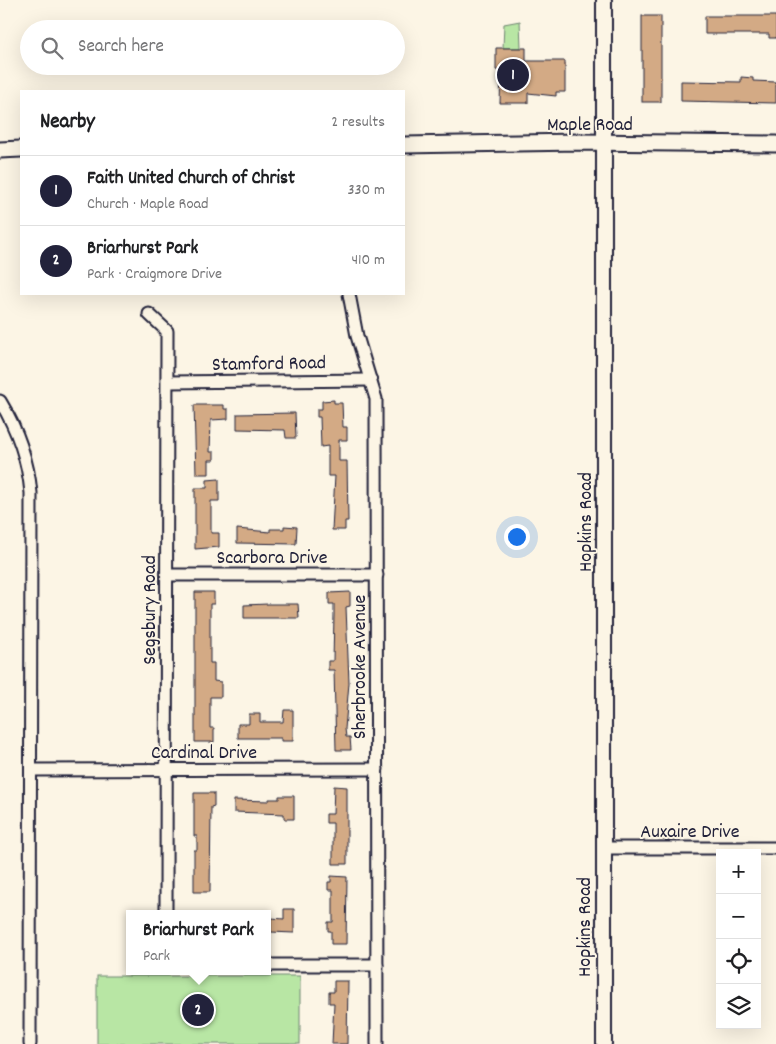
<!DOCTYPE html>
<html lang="en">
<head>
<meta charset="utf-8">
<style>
  body { margin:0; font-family:Dekko,sans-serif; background:#f2f2f2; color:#202124 }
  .controls { position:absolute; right:15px; bottom:15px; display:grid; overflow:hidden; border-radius:0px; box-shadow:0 5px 20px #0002 }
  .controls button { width:45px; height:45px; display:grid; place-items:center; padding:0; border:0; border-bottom:1px solid #e0e0e0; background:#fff; color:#202124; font:25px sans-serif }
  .you { position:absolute; left:516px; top:536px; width:18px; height:18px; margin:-12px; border:4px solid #fff; border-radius:50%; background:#1a73e8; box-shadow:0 0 0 8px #1a73e833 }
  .badge { display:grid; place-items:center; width:32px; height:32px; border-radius:50%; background:#22223b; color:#fff; font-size:16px; font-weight:700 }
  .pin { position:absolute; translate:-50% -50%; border:2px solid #fff; box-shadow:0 1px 5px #0006 }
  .popup { position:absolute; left:126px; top:910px; width:145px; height:65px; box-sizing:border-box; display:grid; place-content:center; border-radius:0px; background:#fff; filter:drop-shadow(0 1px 4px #0005); font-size:16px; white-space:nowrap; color:#757577 }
  .popup b { font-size:19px; color:#202124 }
  .popup::after { content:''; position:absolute; left:50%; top:100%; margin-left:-10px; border:10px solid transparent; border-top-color:#fff }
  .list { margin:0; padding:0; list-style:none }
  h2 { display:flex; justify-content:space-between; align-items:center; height:65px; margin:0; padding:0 20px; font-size:21px }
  h2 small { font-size:16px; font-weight:400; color:#757577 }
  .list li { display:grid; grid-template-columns:32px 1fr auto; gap:15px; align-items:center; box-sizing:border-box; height:70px; padding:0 20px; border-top:1px solid #e0e0e0 }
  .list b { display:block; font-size:19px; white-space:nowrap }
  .list p { margin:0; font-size:16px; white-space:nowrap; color:#757577 }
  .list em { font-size:16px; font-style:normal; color:#757577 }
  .icon { flex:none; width:28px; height:28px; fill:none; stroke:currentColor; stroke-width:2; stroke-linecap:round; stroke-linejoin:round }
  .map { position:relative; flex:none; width:776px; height:1044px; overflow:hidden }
  .search { position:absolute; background:#fff; box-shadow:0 5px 20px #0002; left:20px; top:20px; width:385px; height:55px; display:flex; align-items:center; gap:12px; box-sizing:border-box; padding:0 18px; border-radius:28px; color:#757577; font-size:19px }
  .panel { position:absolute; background:#fff; box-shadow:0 5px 20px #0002; left:20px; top:90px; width:385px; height:205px; border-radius:0px }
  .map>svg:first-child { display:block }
  .green { fill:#b8e6a4; stroke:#6d8470 }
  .building { fill:#d3aa85; stroke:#22223b }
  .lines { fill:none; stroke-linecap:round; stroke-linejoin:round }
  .minor-casing { stroke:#22223b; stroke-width:15 }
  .tertiary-casing { stroke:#22223b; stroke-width:18 }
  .secondary-casing { stroke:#22223b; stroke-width:19 }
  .minor { stroke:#fcf5e5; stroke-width:11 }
  .tertiary { stroke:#fcf5e5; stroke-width:14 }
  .secondary { stroke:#fcf5e5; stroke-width:15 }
  .labels { text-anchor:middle; stroke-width:4; stroke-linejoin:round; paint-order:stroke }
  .street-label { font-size:20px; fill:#22223b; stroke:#fcf5e5 }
</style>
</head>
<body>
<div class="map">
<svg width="776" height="1044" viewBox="0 0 776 1044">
  <rect width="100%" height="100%" fill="#fcf5e5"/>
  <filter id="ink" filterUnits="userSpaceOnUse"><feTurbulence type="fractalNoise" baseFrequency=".02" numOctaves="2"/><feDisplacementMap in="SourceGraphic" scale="10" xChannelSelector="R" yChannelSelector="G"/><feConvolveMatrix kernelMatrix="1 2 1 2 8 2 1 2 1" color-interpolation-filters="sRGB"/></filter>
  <g filter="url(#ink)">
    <g class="green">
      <path d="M 520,21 L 521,48 L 503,48 L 504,24 Z"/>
      <rect x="97" y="976" width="203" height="68"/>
    </g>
    <g class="building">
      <rect x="642" y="16" width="19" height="86"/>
      <path d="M 705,16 L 776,16 L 776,38 L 769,38 L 769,34 L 705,34 Z"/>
      <path d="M 496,48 L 526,48 L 526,61 L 565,61 L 565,92 L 556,92 L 556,96 L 528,93 L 528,103 L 500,103 L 501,71 L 496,70 Z"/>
      <path d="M 741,77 L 753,78 L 753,81 L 776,82 L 776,103 L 681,101 L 681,81 L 741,82 Z"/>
      <path d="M 334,400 L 334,403 L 342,403 L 343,427 L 347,427 L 347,440 L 339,440 L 339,461 L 347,461 L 348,521 L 345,521 L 345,530 L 332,530 L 335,476 L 328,476 L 328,446 L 321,447 L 320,417 L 317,417 L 317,409 L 322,409 L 322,401 Z"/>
      <path d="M 194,405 L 224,405 L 224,409 L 228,409 L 228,419 L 211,420 L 210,452 L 214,452 L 214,460 L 209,460 L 209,474 L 196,474 Z"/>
      <path d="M 295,413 L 296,438 L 286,438 L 285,430 L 237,429 L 237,414 Z"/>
      <path d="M 219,479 L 219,501 L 211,501 L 211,533 L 219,533 L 219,547 L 195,549 L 195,488 L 207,488 L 207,480 Z"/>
      <path d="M 284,526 L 297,527 L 296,544 L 237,543 L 237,529 L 270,532 L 270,529 L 284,529 Z"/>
      <path d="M 195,592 L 214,592 L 214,604 L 210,604 L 210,663 L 214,663 L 214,681 L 221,682 L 221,697 L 210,697 L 210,728 L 214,728 L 214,742 L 195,742 Z"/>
      <path d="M 350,592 L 350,606 L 346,607 L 349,683 L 345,729 L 346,737 L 350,737 L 351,750 L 336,750 L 334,670 L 328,670 L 328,661 L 333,661 L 334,615 L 334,604 L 329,604 L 329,593 Z"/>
      <path d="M 268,604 L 298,604 L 299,618 L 244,618 L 244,605 Z"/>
      <path d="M 284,710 L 293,710 L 293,741 L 281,741 L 281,738 L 238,738 L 238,724 L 249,724 L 249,714 L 260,714 L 260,722 L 283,722 Z"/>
      <path d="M 334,786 L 347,787 L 347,864 L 333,864 L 333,823 L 326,823 L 326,814 L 333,814 Z"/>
      <path d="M 194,793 L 214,793 L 214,806 L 211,807 L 210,892 L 194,892 L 194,850 L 197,850 L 197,836 L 194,836 Z"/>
      <path d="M 279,796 L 294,796 L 294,819 L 284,819 L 284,814 L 234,812 L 234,800 L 269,801 L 269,799 L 279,799 Z"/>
      <path d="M 331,876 L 347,877 L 346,944 L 331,944 L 331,931 L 328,931 L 328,922 L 333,922 L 333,890 L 328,890 L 328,882 L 331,882 Z"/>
      <path d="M 284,909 L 294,909 L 294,933 L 271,932 L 271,918 L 284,919 Z"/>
      <path d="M 334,981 L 348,981 L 347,1044 L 332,1044 L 334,1003 L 329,1003 L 329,992 L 334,992 Z"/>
    </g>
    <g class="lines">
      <defs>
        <g id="minor">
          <path d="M 349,294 L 357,336 L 376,399 L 377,1044"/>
          <path d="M 149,314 L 167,331 L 166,914"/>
          <path d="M 168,382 L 371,380"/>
          <path d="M 0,401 C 17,429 28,460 31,493 L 30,1044"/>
          <path d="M 167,575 L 377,575"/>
          <path d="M 31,770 L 377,769"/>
          <path d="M 603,848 L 776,848"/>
          <path d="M 267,965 L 377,965"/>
        </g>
        <path id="tertiary" d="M 604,1044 L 604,0"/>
        <g id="secondary">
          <path d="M 404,145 L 579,142 L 776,144"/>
          <path d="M 0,150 L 21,149"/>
        </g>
      </defs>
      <use href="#minor" class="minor-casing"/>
      <use href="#tertiary" class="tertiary-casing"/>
      <use href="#secondary" class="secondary-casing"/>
      <use href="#minor" class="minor"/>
      <use href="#tertiary" class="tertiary"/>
      <use href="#secondary" class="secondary"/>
    </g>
  </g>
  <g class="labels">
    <g class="street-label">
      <text x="590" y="130">Maple Road</text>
      <text transform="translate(269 362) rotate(-1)" y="7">Stamford Road</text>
      <text transform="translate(584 522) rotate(-90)" y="7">Hopkins Road</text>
      <text x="272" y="563">Scarbora Drive</text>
      <text transform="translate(148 610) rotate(-90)" y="7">Segsbury Road</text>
      <text transform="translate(358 667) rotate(-90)" y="7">Sherbrooke Avenue</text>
      <text x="204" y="758">Cardinal Drive</text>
      <text x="690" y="837">Auxaire Drive</text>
      <text transform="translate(583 927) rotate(-90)" y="7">Hopkins Road</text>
    </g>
  </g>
</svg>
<div class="controls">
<button>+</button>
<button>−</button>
<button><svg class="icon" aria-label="locate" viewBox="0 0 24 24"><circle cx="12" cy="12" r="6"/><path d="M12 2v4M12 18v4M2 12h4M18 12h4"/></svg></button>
<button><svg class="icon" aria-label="layers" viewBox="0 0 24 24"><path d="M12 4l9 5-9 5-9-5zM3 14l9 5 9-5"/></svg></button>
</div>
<div class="you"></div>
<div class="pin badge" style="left:513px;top:75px">1</div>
<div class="pin badge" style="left:198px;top:1010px">2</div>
<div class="popup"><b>Briarhurst Park</b>Park</div>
<div class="search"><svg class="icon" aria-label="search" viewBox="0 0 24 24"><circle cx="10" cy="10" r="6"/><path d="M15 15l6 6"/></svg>Search here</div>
<section class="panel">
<h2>Nearby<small>2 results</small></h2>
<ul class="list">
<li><span class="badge">1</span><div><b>Faith United Church of Christ</b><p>Church · Maple Road</p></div><em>330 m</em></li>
<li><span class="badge">2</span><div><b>Briarhurst Park</b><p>Park · Craigmore Drive</p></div><em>410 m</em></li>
</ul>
</section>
</div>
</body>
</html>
